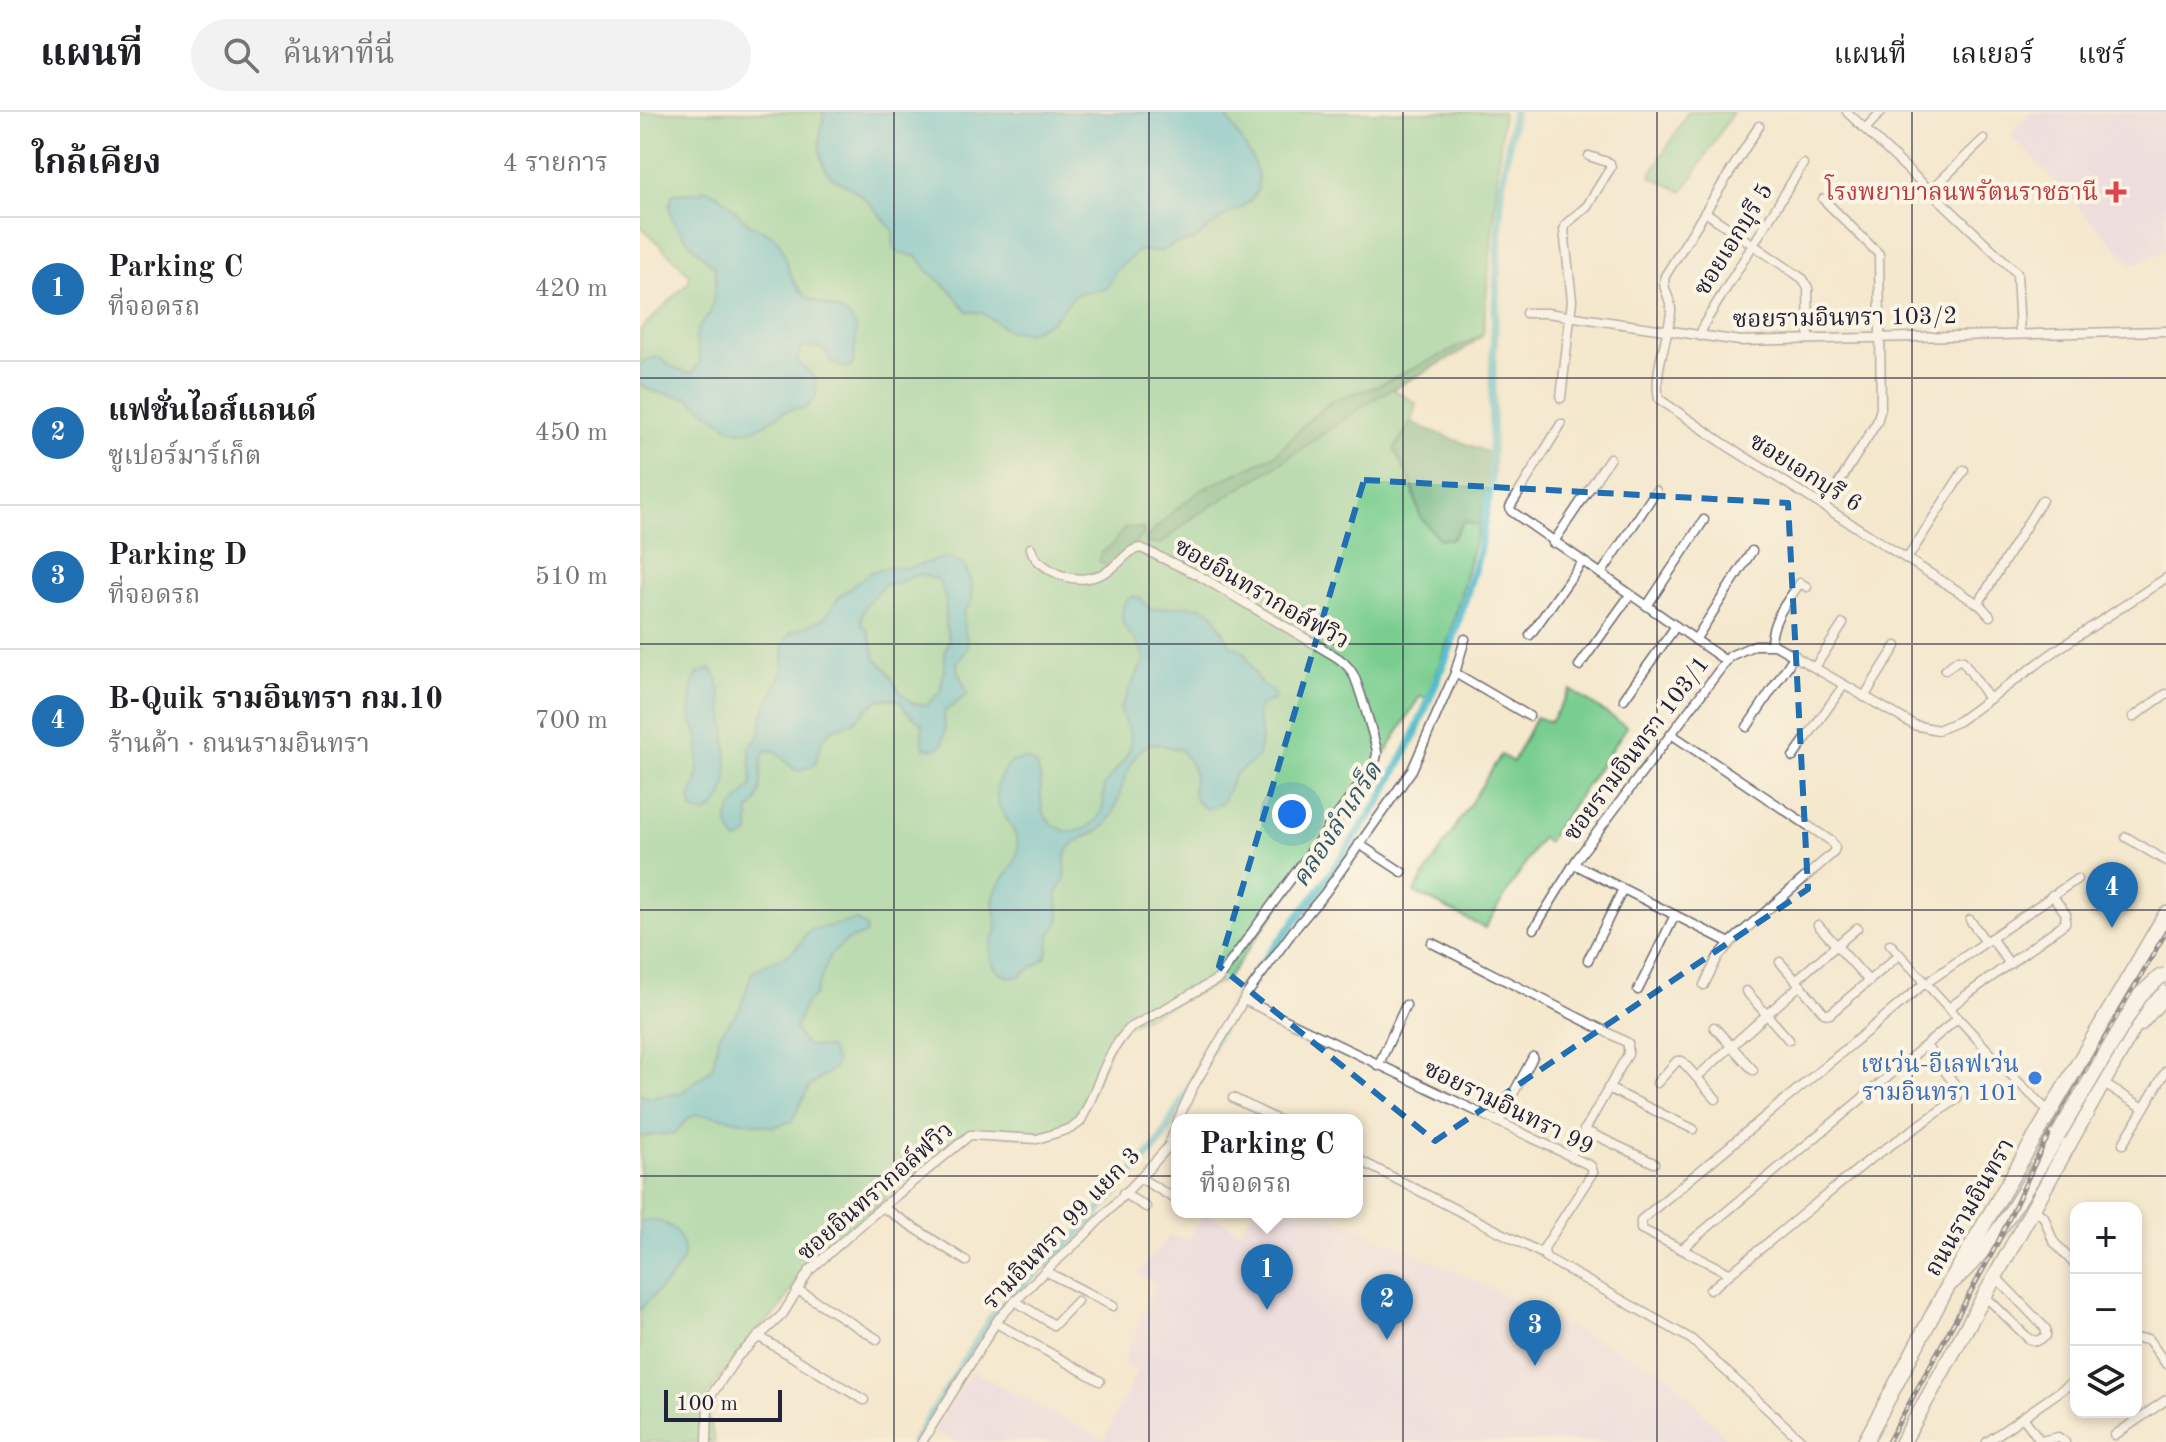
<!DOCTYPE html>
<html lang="th">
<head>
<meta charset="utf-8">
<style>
  body { margin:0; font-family:"Old Standard TT","Noto Serif Thai",serif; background:#f2f2f2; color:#202124 }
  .controls { position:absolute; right:24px; bottom:24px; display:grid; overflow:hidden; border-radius:16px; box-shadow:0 4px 12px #0003 }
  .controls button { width:72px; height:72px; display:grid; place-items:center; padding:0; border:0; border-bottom:2px solid #e0e0e0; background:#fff; color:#202124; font:40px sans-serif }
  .scale { position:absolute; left:24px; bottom:20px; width:118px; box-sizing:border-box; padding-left:8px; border:4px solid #22223b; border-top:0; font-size:22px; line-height:28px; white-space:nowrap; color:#22223b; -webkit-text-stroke:6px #fcf5e5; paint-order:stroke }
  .you { position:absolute; left:652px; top:702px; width:28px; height:28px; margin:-20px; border:6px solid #fff; border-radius:50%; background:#1a73e8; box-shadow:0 0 0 12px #1a73e833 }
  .badge { display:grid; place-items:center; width:52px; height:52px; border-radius:50%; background:#1f6fb2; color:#fff; font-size:26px; font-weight:700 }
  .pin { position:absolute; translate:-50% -66px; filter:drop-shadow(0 2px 4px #0008) }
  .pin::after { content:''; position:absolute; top:42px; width:28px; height:24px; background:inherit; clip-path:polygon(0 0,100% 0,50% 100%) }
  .popup { position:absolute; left:531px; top:1002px; width:192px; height:104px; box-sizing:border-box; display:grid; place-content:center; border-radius:16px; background:#fff; filter:drop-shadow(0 2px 6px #0005); font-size:26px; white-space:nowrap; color:#757577 }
  .popup b { font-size:30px; color:#202124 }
  .popup::after { content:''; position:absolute; left:50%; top:100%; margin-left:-16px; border:16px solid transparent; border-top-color:#fff }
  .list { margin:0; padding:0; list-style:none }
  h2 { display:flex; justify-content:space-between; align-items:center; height:104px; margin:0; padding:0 32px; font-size:34px }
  h2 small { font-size:26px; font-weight:400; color:#757577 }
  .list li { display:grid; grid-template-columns:52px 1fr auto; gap:24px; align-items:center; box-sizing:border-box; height:144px; padding:0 32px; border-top:2px solid #e0e0e0 }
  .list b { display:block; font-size:30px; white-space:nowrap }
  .list p { margin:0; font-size:26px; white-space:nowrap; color:#757577 }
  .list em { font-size:26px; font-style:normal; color:#757577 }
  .icon { flex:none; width:44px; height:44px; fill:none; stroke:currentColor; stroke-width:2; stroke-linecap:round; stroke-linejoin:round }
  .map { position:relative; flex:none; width:1526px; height:1330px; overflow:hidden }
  header { display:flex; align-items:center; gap:48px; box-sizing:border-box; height:112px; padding:0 40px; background:#fff; border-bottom:2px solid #e0e0e0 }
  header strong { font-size:38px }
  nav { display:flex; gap:44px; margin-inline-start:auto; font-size:28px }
  .search { width:560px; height:72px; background:#f2f2f2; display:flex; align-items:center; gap:20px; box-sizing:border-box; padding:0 28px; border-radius:44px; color:#757577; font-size:30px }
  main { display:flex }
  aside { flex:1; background:#fff }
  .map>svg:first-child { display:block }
  .built { fill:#e6d2f0 }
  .green { fill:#79cd8f; stroke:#4e7865; stroke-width:2 }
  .forest { fill:#62b07a; stroke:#42695a; stroke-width:2 }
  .water { fill:#4ebac9; stroke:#386e82; stroke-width:2; fill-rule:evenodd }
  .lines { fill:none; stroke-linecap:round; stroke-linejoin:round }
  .canal { stroke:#4ebac9; stroke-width:8 }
  .minor-casing { stroke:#6c676e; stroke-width:11 }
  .primary-casing { stroke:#6c676e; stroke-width:17 }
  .trunk-casing { stroke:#6c676e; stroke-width:17 }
  .minor { stroke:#fff; stroke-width:8 }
  .primary { stroke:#fff; stroke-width:14 }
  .trunk { stroke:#fff; stroke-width:14 }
  .rail-casing { stroke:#22223b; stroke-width:5 }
  .rail { stroke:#fcf5e5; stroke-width:2; stroke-dasharray:6; stroke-linecap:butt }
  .primary-bridge-casing { stroke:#6c676e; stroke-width:17; stroke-linecap:butt }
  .primary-bridge { stroke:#fff; stroke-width:14 }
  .marked { fill:none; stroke:#1f6fb2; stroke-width:6; stroke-dasharray:16 10; stroke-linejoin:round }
  .grid { fill:none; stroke:#22223b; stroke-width:2; stroke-opacity:0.55 }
  .health-dot { fill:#e0444e; stroke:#fcf5e5; stroke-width:3 }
  .shop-dot { fill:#3f7fe0; stroke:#fcf5e5; stroke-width:3 }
  .labels { text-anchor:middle; stroke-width:8; stroke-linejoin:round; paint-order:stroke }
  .health-label { font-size:24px; fill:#be3a42; stroke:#fcf5e5; text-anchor:end }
  .street-label { font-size:24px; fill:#22223b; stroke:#fcf5e5 }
  .shop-label { font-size:24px; fill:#366cbe; stroke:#fcf5e5; text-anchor:end }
  .water-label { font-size:26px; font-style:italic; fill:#31576d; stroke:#fcf5e5 }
</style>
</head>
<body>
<header>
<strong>แผนที่</strong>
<div class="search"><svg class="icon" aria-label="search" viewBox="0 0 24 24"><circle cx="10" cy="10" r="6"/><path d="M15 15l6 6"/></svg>ค้นหาที่นี่</div>
<nav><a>แผนที่</a><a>เลเยอร์</a><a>แชร์</a></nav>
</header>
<main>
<aside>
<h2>ใกล้เคียง<small>4 รายการ</small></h2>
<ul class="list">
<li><span class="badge">1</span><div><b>Parking C</b><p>ที่จอดรถ</p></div><em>420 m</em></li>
<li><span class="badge">2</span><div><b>แฟชั่นไอส์แลนด์</b><p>ซูเปอร์มาร์เก็ต</p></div><em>450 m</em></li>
<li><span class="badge">3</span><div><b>Parking D</b><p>ที่จอดรถ</p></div><em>510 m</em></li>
<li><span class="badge">4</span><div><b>B-Quik รามอินทรา กม.10</b><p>ร้านค้า · ถนนรามอินทรา</p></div><em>700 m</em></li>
</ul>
</aside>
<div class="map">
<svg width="1526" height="1330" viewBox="0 0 1526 1330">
  <rect width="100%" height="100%" fill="#fcf5e5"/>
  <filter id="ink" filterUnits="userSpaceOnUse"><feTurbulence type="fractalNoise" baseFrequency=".0125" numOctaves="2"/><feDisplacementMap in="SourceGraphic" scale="16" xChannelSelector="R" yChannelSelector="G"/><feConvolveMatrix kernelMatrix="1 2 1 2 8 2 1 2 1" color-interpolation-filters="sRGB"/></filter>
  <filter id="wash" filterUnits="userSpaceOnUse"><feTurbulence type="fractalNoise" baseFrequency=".006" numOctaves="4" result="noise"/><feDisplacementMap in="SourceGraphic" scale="32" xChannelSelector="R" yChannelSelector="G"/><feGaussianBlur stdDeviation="1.8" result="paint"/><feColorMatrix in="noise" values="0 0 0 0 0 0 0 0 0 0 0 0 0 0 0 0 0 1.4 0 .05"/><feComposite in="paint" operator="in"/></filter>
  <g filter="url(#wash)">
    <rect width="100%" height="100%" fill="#f4e8cd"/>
    <g class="built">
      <path d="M 1392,0 L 1526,0 L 1526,138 L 1492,152 L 1371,22 Z"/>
      <path d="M 565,1100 L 600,1120 L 612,1100 L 682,1100 L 799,1152 L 1030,1263 L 1089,1330 L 316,1330 L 294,1319 L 332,1259 L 464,1328 L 497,1259 L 483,1250 L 516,1171 L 498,1162 L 530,1123 L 548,1129 Z"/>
    </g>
    <g class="green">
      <path d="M 0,0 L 863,0 L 843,223 L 819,241 L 753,277 L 777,292 L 771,311 L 754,337 L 771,370 L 780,405 L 812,427 L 824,409 L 839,414 L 810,523 L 787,586 L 780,584 L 698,720 L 653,775 L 586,868 L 482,916 L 473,929 L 441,1005 L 434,1010 L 426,1015 L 391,1024 L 363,1023 L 336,1017 L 323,1022 L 241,1090 L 161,1162 L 139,1198 L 109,1227 L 64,1288 L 75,1330 L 0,1330 L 0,218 L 49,170 L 50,163 L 0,113 Z"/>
      <path d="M 1048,0 L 1093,0 L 1043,80 L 1010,64 Z"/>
      <path d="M 931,578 L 987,615 L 907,730 L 901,726 L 845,816 L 774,780 L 861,643 L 873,650 L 896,605 L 910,610 Z"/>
    </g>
    <g class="forest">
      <path d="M 843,223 L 819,241 L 737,285 L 632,357 L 555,404 L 521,432 L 506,432 L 507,425 L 535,398 L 561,378 L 635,343 L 669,308 L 693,288 L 735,275 Z"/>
      <path d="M 771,311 L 850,341 L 848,372 L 839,414 L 824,409 L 812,427 L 799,427 L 780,405 L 771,370 L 754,337 Z"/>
      <path d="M 485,415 L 503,417 L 504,422 L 482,444 L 467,454 L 460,450 L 460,442 L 472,433 Z"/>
    </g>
    <g class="water">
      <path d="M 183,0 L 584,0 L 612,46 L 618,64 L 618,77 L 611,88 L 601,96 L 586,103 L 553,129 L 534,132 L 521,140 L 500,138 L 477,157 L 466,177 L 439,181 L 432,186 L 412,209 L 387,221 L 369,219 L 342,201 L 327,199 L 311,179 L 288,159 L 277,144 L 261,142 L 253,136 L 253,118 C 242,106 231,91 218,81 C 196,63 186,73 180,37 C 177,24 185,13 183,0 Z"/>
      <path d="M 63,77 C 86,81 93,101 111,113 C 120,118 131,119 138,128 C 150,145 143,162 164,182 C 179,196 203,192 215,213 C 218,218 214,247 212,254 L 205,256 L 190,250 L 188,242 L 179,235 L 161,235 L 157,249 L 176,267 L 176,285 L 166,296 C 134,294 123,327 92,317 L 48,286 L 11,279 L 0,271 L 0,253 L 5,248 L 19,245 C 27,253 42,261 52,261 L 60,250 L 56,224 L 59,215 L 71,200 L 76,171 L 75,156 C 60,140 16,105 34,82 L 59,81 Z"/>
      <path d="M 307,445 L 324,453 C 329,463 336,480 330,492 C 325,502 326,490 324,502 C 320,526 338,530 317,550 L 318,560 L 328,582 L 304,600 L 305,618 L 302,633 L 296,637 L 285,636 L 282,629 L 283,613 L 265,598 L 261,589 L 249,586 L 238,588 L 210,612 L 192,617 L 182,628 L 175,652 L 160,659 L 154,657 L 134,638 L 125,640 L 122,645 C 120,662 125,687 109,698 L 109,722 L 97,729 C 74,702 100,691 112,672 L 110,636 L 119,625 L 123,602 L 142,562 L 144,530 L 150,521 L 185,506 L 200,484 L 229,461 L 248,455 L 268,456 ZM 279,462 L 299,468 L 306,489 L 305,512 L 309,528 L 305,540 L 305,551 L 300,580 L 287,593 L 272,591 L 259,579 L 248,559 L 236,547 L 228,519 L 222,513 L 221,504 L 226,493 L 245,472 L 258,471 Z"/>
      <path d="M 493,484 L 502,487 L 509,497 L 546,494 L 562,495 L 573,501 L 590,532 L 604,540 L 618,568 L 635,583 L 634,588 C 604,596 623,609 621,627 C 620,633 618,641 617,647 L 595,662 L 582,691 L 567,697 C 547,686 555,680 554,662 C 553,654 546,645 541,638 L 514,631 C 486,637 483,681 472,703 C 462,725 440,721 429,737 C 422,746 426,752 426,761 C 426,769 418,775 417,784 C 417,792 421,799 420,808 L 409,825 L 408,840 L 404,847 L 378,865 C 359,867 347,851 351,833 C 352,827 357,821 357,815 C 357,805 351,795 354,784 C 357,770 371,760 376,747 C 389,708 330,696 371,650 L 386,647 C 390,649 394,650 396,654 C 409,675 387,703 423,718 C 433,723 445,718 452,712 C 467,700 462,689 464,673 C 475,657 495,643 490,622 C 487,613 482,606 480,597 L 503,550 C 504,521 472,524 485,489 Z"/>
      <path d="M 72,557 C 85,578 87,636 87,662 C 88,679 74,711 52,698 L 50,686 L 58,665 L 59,628 L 50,604 L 53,571 L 58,561 Z"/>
      <path d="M 216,808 L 226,815 L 226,822 L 206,829 L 190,844 L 174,884 L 164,893 L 155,917 C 167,941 169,931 190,937 L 196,950 L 194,956 L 169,975 L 152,1009 L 133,1015 L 70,1003 L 56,1003 L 48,1006 L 35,1021 L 0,1025 L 0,982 L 9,986 L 41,981 L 68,960 L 73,954 L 78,925 L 100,897 L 112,861 C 137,843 150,851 168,819 Z"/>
      <path d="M 9,1108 C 23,1109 33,1113 40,1126 C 56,1157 13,1177 0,1199 L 0,1110 Z"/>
    </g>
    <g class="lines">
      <path class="canal" d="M 274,1330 L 351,1206 L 381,1174 L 437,1124 L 520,1030 L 603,875 L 675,784 L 740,689 L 774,624 L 810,536 L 838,444 L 851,371 L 853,248 L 861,78 L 874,0"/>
    </g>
  </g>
  <g filter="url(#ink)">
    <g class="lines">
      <defs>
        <g id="minor">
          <path d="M 1207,0 L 1377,161 L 1380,222"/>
          <path d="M 1119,14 L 1025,164 C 1021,178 1032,186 1031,200 C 1028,228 1013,259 1019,287 L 1086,333 L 1340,493 L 1350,504"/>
          <path d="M 1225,17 L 1241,0"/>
          <path d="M 1290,79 L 1344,27"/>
          <path d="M 1183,87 L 1239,142 L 1241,296 L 1237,310 L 1184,395"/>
          <path d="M 1065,100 L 1163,167 L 1168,176 L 1169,227"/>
          <path d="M 886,201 L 907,201 L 1100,229 L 1526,219"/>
          <path d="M 1060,224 L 1064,212 L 1163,52"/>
          <path d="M 921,286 L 932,188 L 924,118 L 926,112 L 947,94 L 971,55 L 970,51 L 949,44"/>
          <path d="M 921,312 L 870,395 L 871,399 L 1086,549"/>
          <path d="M 913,431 L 970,346"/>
          <path d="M 1267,447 L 1324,358"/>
          <path d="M 961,462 L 1016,379"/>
          <path d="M 1338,492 L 1402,388"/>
          <path d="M 1007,494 L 1064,408"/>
          <path d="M 890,523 L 942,450"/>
          <path d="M 1055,528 L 1112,439"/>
          <path d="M 1131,531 C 1132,507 1146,491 1160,471 L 1167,475"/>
          <path d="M 939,554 L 990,483"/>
          <path d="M 1175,555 L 1203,512"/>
          <path d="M 1305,558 L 1318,548 L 1323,549 L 1349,587"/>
          <path d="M 815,561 L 889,604"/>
          <path d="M 1224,585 L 1256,534"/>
          <path d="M 984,587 L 1036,514"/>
          <path d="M 1493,605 L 1526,582"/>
          <path d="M 1107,615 L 1155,543"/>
          <path d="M 1031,622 L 1191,729 L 1195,736 L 1193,741 L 1092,829 L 1078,845 L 1064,873"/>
          <path d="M 1153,645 L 1204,573"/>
          <path d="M 1486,725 L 1526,749"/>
          <path d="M 719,732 L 762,760"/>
          <path d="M 934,752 L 1090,831"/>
          <path d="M 1330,808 L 1346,830"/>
          <path d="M 1178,813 L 1229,869"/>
          <path d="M 894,817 L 937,747 L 1090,544 L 1115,533 L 1135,533 L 1274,613 L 1298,618 L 1319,609 L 1418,537 L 1526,466"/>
          <path d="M 1351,826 L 1370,852"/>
          <path d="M 792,831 L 988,931 L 988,942 L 930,1044"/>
          <path d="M 1250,832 L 1364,956 L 1409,1000"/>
          <path d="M 948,848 L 983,777"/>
          <path d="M 1140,850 L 1184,901 L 1190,902 L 1259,843"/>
          <path d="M 1292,867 L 1437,767"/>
          <path d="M 1156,868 L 1217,816"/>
          <path d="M 998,878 L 1035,803"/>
          <path d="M 1106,879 L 1149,928"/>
          <path d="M 604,888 L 951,1054 L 953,1060 L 904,1136 L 905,1145 L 1051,1227 L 1163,1330"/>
          <path d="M 1313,893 L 1425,811 L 1426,802 L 1412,783"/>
          <path d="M 1074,915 L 1113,958"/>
          <path d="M 738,954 L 766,893"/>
          <path d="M 1057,965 L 1160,873"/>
          <path d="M 1017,971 L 1037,949 L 1042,949 L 1076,987"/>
          <path d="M 1462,971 L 1504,996 L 1526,959"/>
          <path d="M 968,976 L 1053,1017"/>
          <path d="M 593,986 L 638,1008"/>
          <path d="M 538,1008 L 552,977 L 607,882 L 654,818 L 685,781 L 772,658 L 815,561 L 825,527"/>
          <path d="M 858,1010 L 893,945"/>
          <path d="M 944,1018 L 1014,1051"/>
          <path d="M 1483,1032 L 1504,996"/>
          <path d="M 717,1047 L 903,1142"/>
          <path d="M 500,1066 L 537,1088"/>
          <path d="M 483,1081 L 506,1095"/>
          <path d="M 242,1095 L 326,1149"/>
          <path d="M 1392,1096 L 1404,1105 L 1413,1129 L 1436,1154"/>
          <path d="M 1043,1136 L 1317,907"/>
          <path d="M 405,1159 L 473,1194"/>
          <path d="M 1089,1161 L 1001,1117 L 1001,1108 L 1285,871"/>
          <path d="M 158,1178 L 237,1227"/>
          <path d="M 1070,1178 L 1229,1048 L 1317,987 L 1319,978 L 1287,935"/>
          <path d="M 1344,1183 L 1389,1227 L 1397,1229 L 1406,1224 L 1406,1217 L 1355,1164"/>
          <path d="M 375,1189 L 414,1213 L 437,1189"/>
          <path d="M 356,1211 L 460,1269"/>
          <path d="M 118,1224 L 224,1288"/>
          <path d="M 1496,1227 L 1508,1227 L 1526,1252"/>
          <path d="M 1383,1305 L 1399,1327 L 1405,1328 L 1418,1325 L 1425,1330"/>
          <path d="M 1475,1323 L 1526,1288"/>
          <path d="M 67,1330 L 68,1288 L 98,1244 L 143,1202 L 169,1159 L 230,1105 L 330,1023 L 397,1027 L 432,1016 L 440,1010 C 457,980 465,940 490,916 L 578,867 L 734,653 C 735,649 737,645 737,641 C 737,634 717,568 713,562 C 708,552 699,546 690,541 L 558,463 L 501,436 C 490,437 485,445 476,453 C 457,469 434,471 412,459 C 403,453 393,447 391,436"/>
          <path d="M 282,1330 L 358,1207 L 405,1159 L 442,1126 L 500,1066 L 528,1035 L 537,1012"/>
          <path d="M 1347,1330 L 1436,1268"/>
        </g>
        <g id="primary">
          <path d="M 1500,912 L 1526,882"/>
          <path d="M 1310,1172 C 1357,1132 1386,1075 1418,1023"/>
        </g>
        <g id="trunk">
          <path d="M 1225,1330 L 1309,1172 L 1526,802"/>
          <path d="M 1263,1330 L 1522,865"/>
        </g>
      </defs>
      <use href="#minor" class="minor-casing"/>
      <use href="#primary" class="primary-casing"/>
      <use href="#trunk" class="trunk-casing"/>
      <use href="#minor" class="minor"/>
      <use href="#primary" class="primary"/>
      <use href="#trunk" class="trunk"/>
      <defs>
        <path id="rail" d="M 1248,1330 L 1357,1132 L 1403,1034 L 1526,820"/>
      </defs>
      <use href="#rail" class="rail-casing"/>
      <use href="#rail" class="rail"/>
      <defs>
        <path id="primary-bridge" d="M 1418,1023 L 1501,882 L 1520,865 L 1526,863"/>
      </defs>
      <use href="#primary-bridge" class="primary-bridge-casing"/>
      <use href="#primary-bridge" class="primary-bridge"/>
    </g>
  </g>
  <path d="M0 0H1526V1330H0ZM 724,368 L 1148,391 L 1168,777 L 795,1029 L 579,854 Z" fill="#f4e8cd" fill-opacity=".55" fill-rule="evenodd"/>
  <path class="marked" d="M 724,368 L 1148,391 L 1168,777 L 795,1029 L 579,854 Z"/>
  <path class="grid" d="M 254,0 L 254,1330M 509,0 L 509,1330M 763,0 L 763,1330M 1017,0 L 1017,1330M 1272,0 L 1272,1330M 0,266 L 1526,266M 0,532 L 1526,532M 0,798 L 1526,798M 0,1064 L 1526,1064"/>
  <path class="health-dot" d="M1472 68h8v8h8v8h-8v8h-8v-8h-8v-8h8z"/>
  <circle class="shop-dot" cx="1395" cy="966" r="8"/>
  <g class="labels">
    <g class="health-label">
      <text x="1458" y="88">โรงพยาบาลนพรัตนราชธานี</text>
    </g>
    <g class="street-label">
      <text transform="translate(1093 127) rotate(-58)" y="8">ซอยเอกบุรี 5</text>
      <text transform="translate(1205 205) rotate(-1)" y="8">ซอยรามอินทรา 103/2</text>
      <text transform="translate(1166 360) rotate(32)" y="8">ซอยเอกบุรี 6</text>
      <text transform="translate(622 481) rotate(30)" y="8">ซอยอินทรากอล์ฟวิว</text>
      <text transform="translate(996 636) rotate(-53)" y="8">ซอยรามอินทรา 103/1</text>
      <text transform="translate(869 995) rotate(26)" y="8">ซอยรามอินทรา 99</text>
      <text transform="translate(235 1079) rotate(-41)" y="8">ซอยอินทรากอล์ฟวิว</text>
      <text transform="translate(1329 1095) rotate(-60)" y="8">ถนนรามอินทรา</text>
      <text transform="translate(421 1116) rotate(-46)" y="8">รามอินทรา 99 แยก 3</text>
    </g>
    <g class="shop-label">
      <text x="1379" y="960">เซเว่น-อีเลฟเว่น<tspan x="1379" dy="28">รามอินทรา 101</tspan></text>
    </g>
    <g class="water-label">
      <text transform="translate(696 712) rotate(-57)" y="9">คลองลำเกร็ด</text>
    </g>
  </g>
</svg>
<div class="controls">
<button>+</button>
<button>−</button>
<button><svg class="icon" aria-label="layers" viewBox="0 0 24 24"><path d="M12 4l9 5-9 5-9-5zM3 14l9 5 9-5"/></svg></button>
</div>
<div class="scale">100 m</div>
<div class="you"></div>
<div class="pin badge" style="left:627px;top:1198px">1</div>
<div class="popup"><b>Parking C</b>ที่จอดรถ</div>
<div class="pin badge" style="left:747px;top:1228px">2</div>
<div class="pin badge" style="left:895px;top:1254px">3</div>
<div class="pin badge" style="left:1472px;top:816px">4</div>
</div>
</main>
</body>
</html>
